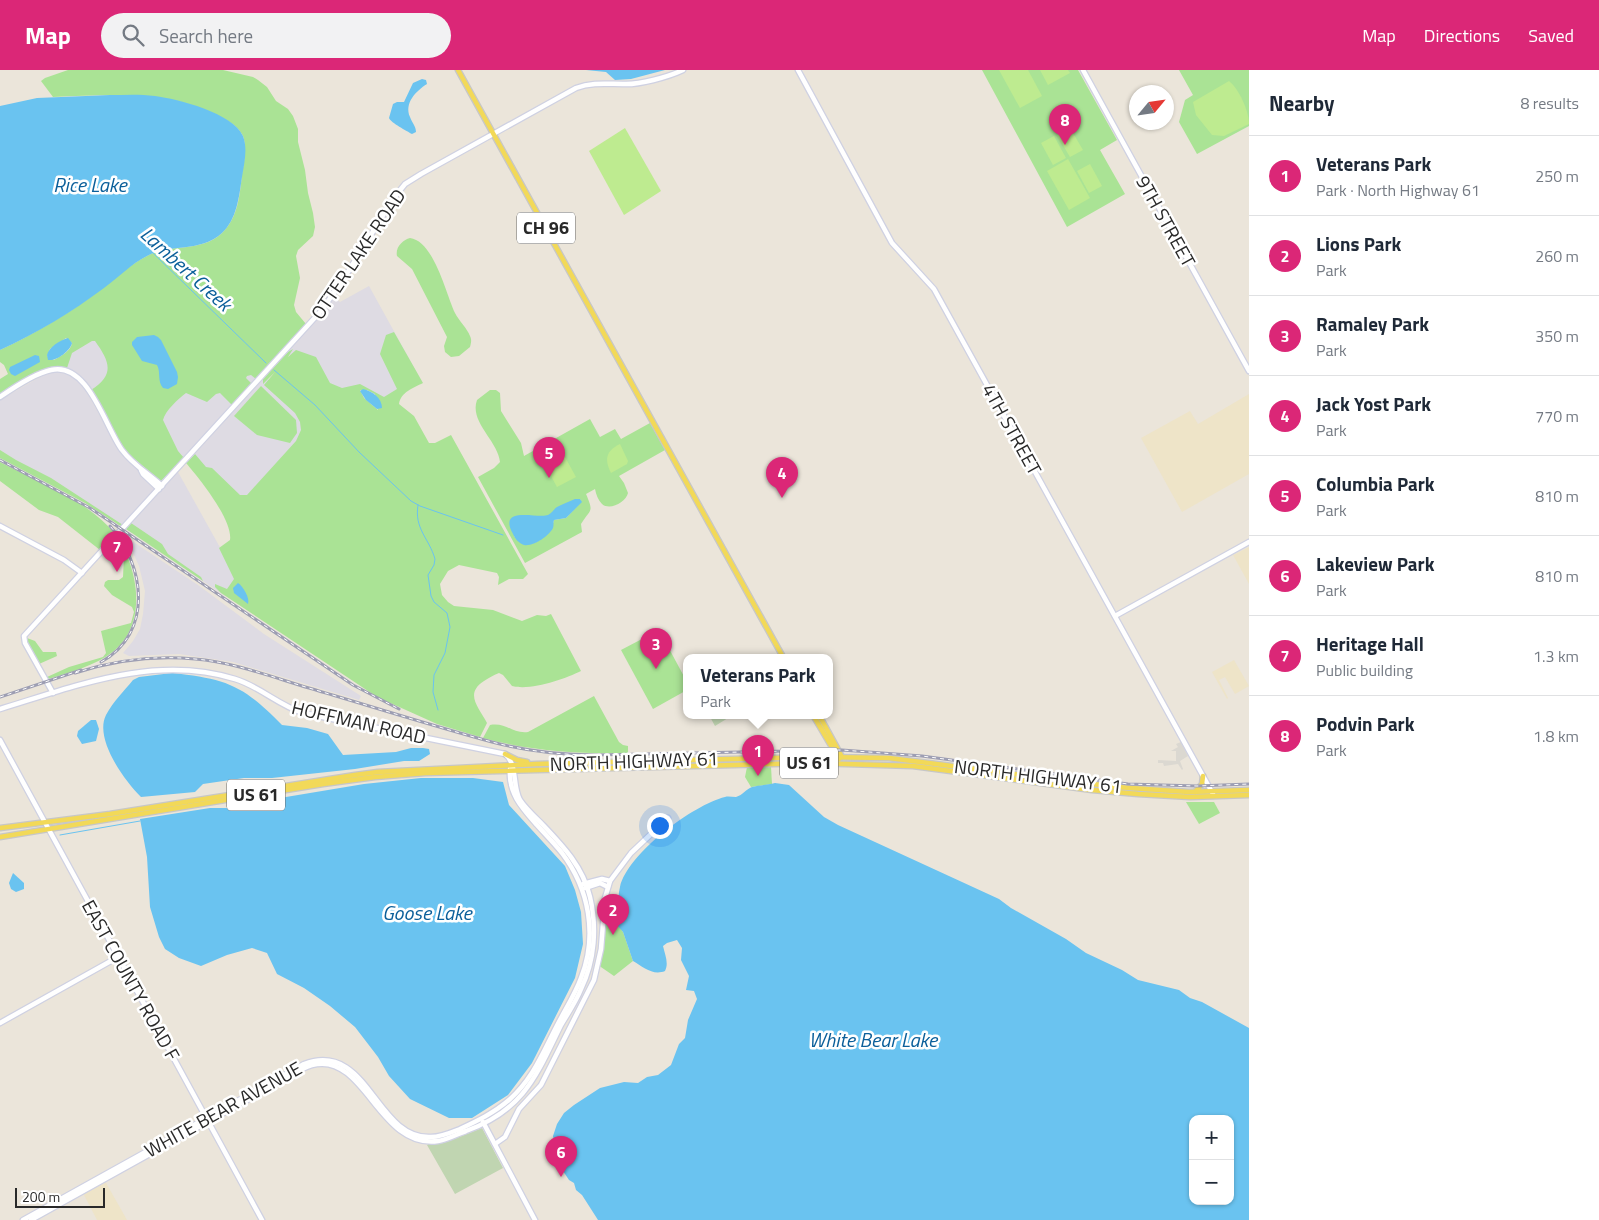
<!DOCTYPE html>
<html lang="en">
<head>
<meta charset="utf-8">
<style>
  body { margin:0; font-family:"Titillium Web",sans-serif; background:#f2f2f3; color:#1f2937 }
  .controls { position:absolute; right:15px; bottom:15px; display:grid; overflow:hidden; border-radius:10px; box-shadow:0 1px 4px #0004 }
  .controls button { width:45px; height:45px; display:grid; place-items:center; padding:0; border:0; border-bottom:1px solid #e0e1e3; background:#fff; color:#1f2937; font:25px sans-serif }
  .compass { position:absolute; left:1129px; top:15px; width:45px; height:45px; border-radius:50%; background:#fff; box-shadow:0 1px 4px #0004; rotate:61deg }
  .scale { position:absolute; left:15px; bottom:12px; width:90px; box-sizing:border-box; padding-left:5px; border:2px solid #292929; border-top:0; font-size:14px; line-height:18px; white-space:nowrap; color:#292929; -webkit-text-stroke:4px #fff; paint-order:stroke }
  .you { position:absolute; left:659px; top:755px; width:18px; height:18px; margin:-12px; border:4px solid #fff; border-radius:50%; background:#1a73e8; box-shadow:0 0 0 8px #1a73e833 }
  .badge { display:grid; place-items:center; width:32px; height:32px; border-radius:50%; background:#db2777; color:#fff; font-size:16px; font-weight:700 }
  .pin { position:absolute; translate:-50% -41px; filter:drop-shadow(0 1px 2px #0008) }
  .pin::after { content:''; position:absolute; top:26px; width:18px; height:15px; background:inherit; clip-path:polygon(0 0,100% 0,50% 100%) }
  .popup { position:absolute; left:683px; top:584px; width:150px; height:65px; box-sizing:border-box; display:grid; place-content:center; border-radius:10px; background:#fff; filter:drop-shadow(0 1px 4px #0005); font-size:16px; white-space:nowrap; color:#747a83 }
  .popup b { font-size:19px; color:#1f2937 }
  .popup::after { content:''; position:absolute; left:50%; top:100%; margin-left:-10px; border:10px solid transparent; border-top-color:#fff }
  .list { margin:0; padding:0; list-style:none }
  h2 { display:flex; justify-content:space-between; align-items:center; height:65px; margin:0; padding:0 20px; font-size:21px }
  h2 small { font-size:16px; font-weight:400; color:#747a83 }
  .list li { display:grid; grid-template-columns:32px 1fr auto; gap:15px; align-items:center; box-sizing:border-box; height:80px; padding:0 20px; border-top:1px solid #e0e1e3 }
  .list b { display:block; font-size:19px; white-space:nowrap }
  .list p { margin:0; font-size:16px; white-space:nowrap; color:#747a83 }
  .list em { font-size:16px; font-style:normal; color:#747a83 }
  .icon { flex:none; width:28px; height:28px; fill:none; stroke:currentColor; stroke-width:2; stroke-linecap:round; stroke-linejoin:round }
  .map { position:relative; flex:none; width:1249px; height:1150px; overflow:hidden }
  header { display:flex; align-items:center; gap:30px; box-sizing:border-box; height:70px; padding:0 25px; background:#db2777; color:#fff }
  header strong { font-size:24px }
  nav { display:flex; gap:28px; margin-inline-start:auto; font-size:18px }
  .search { width:350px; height:45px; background:#f2f2f3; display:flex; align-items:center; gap:12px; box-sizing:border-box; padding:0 18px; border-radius:28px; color:#747a83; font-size:19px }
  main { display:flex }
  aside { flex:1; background:#fff }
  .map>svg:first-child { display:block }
  .industrial { fill:#dedbe3 }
  .education { fill:#eee4c8 }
  .green { fill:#aae395; fill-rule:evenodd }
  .cemetery { fill:#c0d5b1 }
  .pitch { fill:#beeb90 }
  .plaza { fill:#dbd8d1 }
  .water { fill:#6ac3f0; fill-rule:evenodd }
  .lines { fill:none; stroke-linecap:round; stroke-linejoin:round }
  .stream { stroke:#6ac3f0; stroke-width:1 }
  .secondary-casing { stroke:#cfd1e2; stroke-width:7 }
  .primary-casing { stroke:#c7c7c7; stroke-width:7 }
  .secondary { stroke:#fff; stroke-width:4.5 }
  .primary { stroke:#f2d958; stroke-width:4.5 }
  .rail-casing { stroke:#9d9eb3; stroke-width:3 }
  .rail { stroke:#fff; stroke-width:1; stroke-dasharray:4; stroke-linecap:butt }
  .labels { text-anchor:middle; stroke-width:5; stroke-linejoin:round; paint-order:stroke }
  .shield { fill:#fff; stroke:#696969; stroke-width:1 }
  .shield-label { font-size:18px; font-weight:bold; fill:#292929 }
  .street-label { font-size:19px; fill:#292929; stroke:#fff }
  .water-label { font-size:20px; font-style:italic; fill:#0b5f9a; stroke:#fff }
</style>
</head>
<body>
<header>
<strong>Map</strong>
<div class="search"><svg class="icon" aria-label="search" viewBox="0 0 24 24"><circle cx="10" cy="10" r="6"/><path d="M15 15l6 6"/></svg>Search here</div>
<nav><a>Map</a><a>Directions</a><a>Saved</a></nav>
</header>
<main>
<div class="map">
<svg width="1249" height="1150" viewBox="0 0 1249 1150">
  <rect width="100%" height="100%" fill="#ebe5da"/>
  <g class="industrial">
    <path d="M 369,216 L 422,312 L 378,336 L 322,314 L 287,283 L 335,228 L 340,232 Z"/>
    <path d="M 108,262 L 203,312 L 250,302 L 257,309 L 164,410 L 161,411 L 131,387 L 120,374 L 85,311 L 77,303 L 66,298 L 70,283 Z"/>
    <path d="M 53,301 L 60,301 L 72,305 L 82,314 L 119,380 L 154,418 L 154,421 L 122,456 L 87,433 L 0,388 L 0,330 L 42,306 Z"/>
    <path d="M 265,306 L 324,359 L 235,460 L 193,386 Z"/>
    <path d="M 178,402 L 237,508 L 225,526 L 126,459 Z"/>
    <path d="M 132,471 L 198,515 L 264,564 L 361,626 L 359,630 L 233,592 L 179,584 L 129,586 L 123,583 L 133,571 L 140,559 L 143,544 L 145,521 L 139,496 L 129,474 Z"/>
  </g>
  <g class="education">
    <path d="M 1249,324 L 1249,404 L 1182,442 L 1141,368 L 1190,341 L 1198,354 Z"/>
    <path d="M 1249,477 L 1249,514 L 1233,485 Z"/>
    <path d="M 1234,590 L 1249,616 L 1235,624 L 1225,607 L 1219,610 L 1228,628 L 1227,629 L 1212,602 Z"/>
    <path d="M 105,1111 L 127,1150 L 97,1150 L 83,1123 Z"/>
  </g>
  <g class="green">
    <path d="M 68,0 L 223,0 L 253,7 L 258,10 L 267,17 L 276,31 L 288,39 L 293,46 L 298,59 L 298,72 L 305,100 L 308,123 L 313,143 L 315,157 L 313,166 L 298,180 L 296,186 L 300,208 L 294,235 L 296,242 L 306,254 L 256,309 L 251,305 L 247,306 L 246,308 L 252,314 L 232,335 L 220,323 L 216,324 L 207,332 L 186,323 C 178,329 165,341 163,350 L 178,381 L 184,388 L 161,411 L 125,381 L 91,320 C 115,305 110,292 95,271 L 92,271 L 72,283 L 67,298 C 44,293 19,312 0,324 L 0,309 L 8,304 L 4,295 L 0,292 L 0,280 C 32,265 63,247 92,226 C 110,213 127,196 147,186 C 170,173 201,183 222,163 C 238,148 240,124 242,104 C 244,92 247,77 243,66 C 238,56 229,51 220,47 C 168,19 110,25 53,27 L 41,11 L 45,8 ZM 66,268 L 72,273 C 71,281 61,286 54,290 L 47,286 L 50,279 Z"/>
    <path d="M 982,0 L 1078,0 L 1117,70 L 1100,80 L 1125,124 L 1067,157 Z"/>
    <path d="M 1179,0 L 1249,0 L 1249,56 L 1197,84 L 1179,52 L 1185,30 L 1193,25 Z"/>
    <path d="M 410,168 C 434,171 446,224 455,243 C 459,251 467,258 470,266 C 472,270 471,273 470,277 L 459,286 L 451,287 L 445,282 L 444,276 L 447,267 L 412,199 L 397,186 C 395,177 403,170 410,168 Z"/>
    <path d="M 394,262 L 423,313 C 413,318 401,322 399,334 L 414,346 L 429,373 L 435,373 L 451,365 L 528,504 L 523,509 L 509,509 L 498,515 L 499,507 L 497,503 L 459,495 L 448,501 L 440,514 L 442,525 L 448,532 L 454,536 L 493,540 L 522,551 L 537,545 L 546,546 L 551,544 L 581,601 C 565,609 531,621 512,616 L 503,605 L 499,603 C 493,605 489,608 484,611 C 464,624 479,637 487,653 L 480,667 L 437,654 L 377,627 L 221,523 L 215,517 L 215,514 L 227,519 L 234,509 L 219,478 L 230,470 C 233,450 199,408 186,393 L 195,384 L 206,397 L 212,398 L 240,425 L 247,425 L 296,371 L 301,360 L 300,352 L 295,343 L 264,315 L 275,302 L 263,314 L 263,309 L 288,282 L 293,279 L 288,287 L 296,280 L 316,287 L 330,313 L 342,318 L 360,314 L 384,327 L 397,319 L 380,284 L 386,265 ZM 360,320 L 367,320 L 375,324 L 378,340 L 364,328 Z"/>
    <path d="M 261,316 L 296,350 L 297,363 L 290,373 L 257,365 L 234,346 Z"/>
    <path d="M 490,320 L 496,320 L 500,323 L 501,341 L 521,373 L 524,386 L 590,349 L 600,367 L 615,359 L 621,369 L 650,353 L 665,380 L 619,406 L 624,413 L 628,423 C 626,432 610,441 602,434 C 598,430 596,424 595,419 L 586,424 C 594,443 591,438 581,454 L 582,462 L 525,493 L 478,407 L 494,398 L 500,392 C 498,371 469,352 477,330 ZM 580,429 L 581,432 L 566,448 L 554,450 C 550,468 527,484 514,466 Z"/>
    <path d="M 0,380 L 16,390 L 51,408 L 123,455 L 122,457 L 85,433 L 0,388 Z"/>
    <path d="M 0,392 C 38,412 88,430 115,464 L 100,480 L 58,447 L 39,440 L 0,411 Z"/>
    <path d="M 131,453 L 162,474 L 168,484 L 201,507 L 203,511 L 126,459 Z"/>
    <path d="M 118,468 C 138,500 148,553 114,581 C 95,596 71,602 48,609 L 47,607 L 69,597 L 103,587 L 106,583 L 101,561 L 131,553 L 134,542 L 132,537 L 112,525 L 104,516 L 105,512 L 108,510 L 119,510 L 123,507 L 124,486 L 116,470 Z"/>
    <path d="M 659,560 L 687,612 L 687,620 L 653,639 L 621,580 Z"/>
    <path d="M 27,568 L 35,571 L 43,582 L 56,582 L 57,586 L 39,594 L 28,574 Z"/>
    <path d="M 594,626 L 619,672 L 623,675 L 628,676 L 628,683 C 579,684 531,681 483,668 L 490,655 C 506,652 513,664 528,662 Z"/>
    <path d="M 747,697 L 771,697 L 772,714 L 751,717 L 745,707 Z"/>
    <path d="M 1186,732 L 1214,732 L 1220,743 L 1199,754 Z"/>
    <path d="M 606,823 L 619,827 L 618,855 L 623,862 L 633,891 L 614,906 L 598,895 Z"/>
  </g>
  <g class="cemetery">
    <path d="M 709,645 L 754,645 L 756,648 L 728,648 L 715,656 Z"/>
    <path d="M 482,1058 L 503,1098 L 455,1124 L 427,1075 L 431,1072 L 454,1069 Z"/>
  </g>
  <g class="pitch">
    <path d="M 999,0 L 1028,0 L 1042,26 L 1020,38 Z"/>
    <path d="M 1040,0 L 1068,0 L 1070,3 L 1048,15 Z"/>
    <path d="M 1229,11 C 1239,19 1249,41 1249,54 L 1224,66 L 1212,65 L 1196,45 L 1193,32 Z"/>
    <path d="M 625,58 L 661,121 L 624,145 L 589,81 Z"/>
    <path d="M 1070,58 L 1083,80 L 1070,87 L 1057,65 Z"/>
    <path d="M 1054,66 L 1066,88 L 1053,95 L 1041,73 Z"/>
    <path d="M 1068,89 L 1090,128 L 1069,140 L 1047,101 Z"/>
    <path d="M 1090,94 L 1102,116 L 1089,123 L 1077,101 Z"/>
    <path d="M 620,374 L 628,391 L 627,394 L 611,403 C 604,389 606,381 620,374 Z"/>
    <path d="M 560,378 L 576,407 L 557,417 L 541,388 Z"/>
  </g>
  <path class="plaza" d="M 1181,672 L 1188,686 L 1180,691 L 1183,699 L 1182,700 L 1178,694 L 1164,696 L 1163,693 L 1158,693 L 1158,690 L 1176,691 L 1176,681 L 1171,681 L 1178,677 L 1176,674 Z"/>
  <g class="water">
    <path d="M 586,0 L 665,0 L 631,9 L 615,10 L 606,2 Z"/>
    <path d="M 422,9 L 426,10 L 427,14 C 416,21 404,33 410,47 C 412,53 416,56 416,62 L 412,64 C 407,61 391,53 389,48 L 393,34 L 397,32 L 404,32 L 413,13 Z"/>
    <path d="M 110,25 C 125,25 140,24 155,26 C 178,29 233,43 243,66 C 248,79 244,94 242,107 C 239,127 237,149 222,163 C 200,183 171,173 147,186 C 131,194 119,207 104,218 C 72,242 37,263 0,280 L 0,36 L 37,28 Z"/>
    <path d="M 154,265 L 158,267 L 161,270 L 177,302 L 178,307 L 177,314 L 168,319 L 163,318 C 157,311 161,302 157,295 L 142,291 L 132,275 L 132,272 L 137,267 Z"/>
    <path d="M 68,268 L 72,273 C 70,281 57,291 48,290 L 47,285 C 49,277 60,270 68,268 Z"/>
    <path d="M 35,285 L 39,286 L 40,292 L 15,306 L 11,304 L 9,300 L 10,297 Z"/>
    <path d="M 363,319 C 372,321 382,328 382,338 L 377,339 L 366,330 L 360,321 Z"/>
    <path d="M 575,429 L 580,429 L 582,432 L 566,448 L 554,450 C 553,453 554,455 553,458 C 549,466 533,477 524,475 C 519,473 515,469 513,464 C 497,435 538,449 548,445 C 552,443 554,439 557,437 C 562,434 569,432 575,429 Z"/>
    <path d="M 238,513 C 243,516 250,528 248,534 L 234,523 L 233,518 Z"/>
    <path d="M 172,603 C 227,609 243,615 282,655 L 307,658 L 328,664 L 343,685 L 396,682 L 411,678 L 423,678 L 429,679 L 430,684 L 419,691 L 404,691 L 355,699 L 272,708 L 244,708 L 203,714 L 195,722 L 141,727 C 124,710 94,669 106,645 C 113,632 124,621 133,610 L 139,607 Z"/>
    <path d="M 91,650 L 96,650 L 99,659 L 96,671 L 82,674 L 77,666 L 78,661 Z"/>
    <path d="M 421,708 L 473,708 L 503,712 L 509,735 L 565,796 L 575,820 L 581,842 L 583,874 L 575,908 L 532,993 L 508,1025 L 472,1048 L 449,1048 L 410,1029 L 389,1006 L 378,987 L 355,957 L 330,936 L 304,918 L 277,904 L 267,883 L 252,878 L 227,885 L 201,896 L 179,888 L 165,879 L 159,867 L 150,837 L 147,787 L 140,749 L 210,738 L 234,738 L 256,732 L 364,714 Z"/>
    <path d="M 775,713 L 789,715 L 824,747 L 838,755 L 999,829 L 1011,838 L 1066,869 L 1086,883 L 1122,900 L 1138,910 L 1179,920 L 1190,928 L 1202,932 L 1249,958 L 1249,1150 L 598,1150 L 582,1125 L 576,1120 L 574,1113 L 569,1110 L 561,1098 L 562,1092 L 556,1082 L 553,1066 L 557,1054 L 564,1043 L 574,1035 L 600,1018 L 624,1012 L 638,1013 L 647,1007 L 658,1005 L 671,995 L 679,974 L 685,968 L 688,950 L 697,929 L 694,921 L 686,920 L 689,906 L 681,890 L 682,878 L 677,870 L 667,873 L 663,876 C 665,885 669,893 665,901 C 653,906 643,897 633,891 L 623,862 L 617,855 C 619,842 617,829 620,817 C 628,783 693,735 725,727 C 728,726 732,727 736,727 C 743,725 746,719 752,717 C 759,715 768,715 775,713 ZM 1193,1049 L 1230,1049 L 1230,1131 L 1193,1131 Z"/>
    <path d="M 13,803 L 24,813 L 24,819 L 16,822 L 11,819 L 9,813 Z"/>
  </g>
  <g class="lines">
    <g class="stream">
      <path d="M 152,182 L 266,293"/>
      <path d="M 274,300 L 315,335 L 359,382 L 411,431 L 420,436 L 503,465"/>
      <path d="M 418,435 C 414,459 429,468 435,489 L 434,495 L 428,505 L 431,526 L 434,532 L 447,543 L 450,557 L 445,583 L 434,605 L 433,622 L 438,640"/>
      <path d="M 60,765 L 140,751"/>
    </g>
    <defs>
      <g id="secondary">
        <path d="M 798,0 L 892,173 L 934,219 L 1213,724"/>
        <path d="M 1083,0 L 1249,301"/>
        <path d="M 0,327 C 13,318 36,303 51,300 C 88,291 105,357 122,380 C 133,395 149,404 162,416"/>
        <path d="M 141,400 L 143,404 L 159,419"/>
        <path d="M 0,456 L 64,490 L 82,503"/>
        <path d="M 1115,546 L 1249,472"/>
        <path d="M 53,623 L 25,573 L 24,566 L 321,241 L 343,210 L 393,129 L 405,114 L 421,104 L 576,18 C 592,12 607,14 623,14 C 639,15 668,7 683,0"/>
        <path d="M 0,639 C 76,616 155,584 235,609 C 259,616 278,635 303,643 L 505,684 C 518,694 512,716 520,730 C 526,739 535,747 543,755 C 563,776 583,797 590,827 C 597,857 595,890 581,919 C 576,932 568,943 561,955 C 536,1006 524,1040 466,1061 C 457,1064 447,1070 438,1071 C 380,1079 366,987 317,994 C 307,995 298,1001 290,1006 L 31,1150"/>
        <path d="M 0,670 L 262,1150"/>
        <path d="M 583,814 L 602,809 L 610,811"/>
        <path d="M 585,818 L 600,813 L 608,817"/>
        <path d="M 0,953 L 118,887"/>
        <path d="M 483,1052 L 535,1150"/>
        <path d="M 495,1074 L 505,1067 L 519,1039 L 541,1015 L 594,910 L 601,879 L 605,828 L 610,811 L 631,783 L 668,748"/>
        <path d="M 23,1150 L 304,994 C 369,970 375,1070 431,1067 C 441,1067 450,1063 460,1059 C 477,1051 494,1043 509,1030 C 535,1007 544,979 561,948 C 568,935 576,922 581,908 C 598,865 589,819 562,783 C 554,773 545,764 537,755 C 522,738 508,723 510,699"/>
      </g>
      <g id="primary">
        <path d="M 458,0 L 783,587"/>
        <path d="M 813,645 L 839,689"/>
        <path d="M 819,645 L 842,687"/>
        <path d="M 505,684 L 517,690 L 527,692"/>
        <path d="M 1195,722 L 1202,714 L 1203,706"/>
        <path d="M 0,758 L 110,744 L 355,705 L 378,702 L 536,694 L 690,690 L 819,687 L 889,688 L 1117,717 L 1189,722 L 1249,720"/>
        <path d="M 0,767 L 323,714 L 375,707 L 425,703 L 812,693 L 913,696 L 1092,720 L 1138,724 L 1190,727 L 1249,725"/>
      </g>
    </defs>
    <use href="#secondary" class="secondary-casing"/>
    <use href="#primary" class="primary-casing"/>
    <use href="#secondary" class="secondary"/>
    <use href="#primary" class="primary"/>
    <defs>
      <g id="rail">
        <path d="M 0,390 L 90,438 L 353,615 L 399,639"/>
        <path d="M 101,592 C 154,563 145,495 110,456"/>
        <path d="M 75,603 C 115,590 153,585 195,589 C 233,592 272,607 309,618 C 370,636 430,655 492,672 C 526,681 560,685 595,685 L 842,680 L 922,686 L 1128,714 L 1197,716 L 1249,714"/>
        <path d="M 0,627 L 81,600"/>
      </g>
    </defs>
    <use href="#rail" class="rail-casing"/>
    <use href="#rail" class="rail"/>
  </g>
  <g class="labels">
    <g class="shield">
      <rect x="517" y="142.5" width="58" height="31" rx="4"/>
      <rect x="780" y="677.5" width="58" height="31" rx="4"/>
      <rect x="227" y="709.5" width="58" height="31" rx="4"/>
    </g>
    <g class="shield-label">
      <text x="546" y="164">CH 96</text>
      <text x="809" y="699">US 61</text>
      <text x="256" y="731">US 61</text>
    </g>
    <g class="street-label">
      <text transform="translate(1166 151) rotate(61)" y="7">9TH STREET</text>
      <text transform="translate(358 184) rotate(-56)" y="7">OTTER LAKE ROAD</text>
      <text transform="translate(1012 359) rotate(61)" y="7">4TH STREET</text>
      <text transform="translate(359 652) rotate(13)" y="7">HOFFMAN ROAD</text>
      <text transform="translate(634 691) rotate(-2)" y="7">NORTH HIGHWAY 61</text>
      <text transform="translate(1038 706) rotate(7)" y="7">NORTH HIGHWAY 61</text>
      <text transform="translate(131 910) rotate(61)" y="7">EAST COUNTY ROAD F</text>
      <text transform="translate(223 1039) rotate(-29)" y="7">WHITE BEAR AVENUE</text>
    </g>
    <g class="water-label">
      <text x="90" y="122">Rice Lake</text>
      <text transform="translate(186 199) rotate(42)" y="7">Lambert Creek</text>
      <text x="427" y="850">Goose Lake</text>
      <text x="873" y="977">White Bear Lake</text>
    </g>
  </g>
</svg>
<div class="controls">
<button>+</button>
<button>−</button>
</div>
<svg class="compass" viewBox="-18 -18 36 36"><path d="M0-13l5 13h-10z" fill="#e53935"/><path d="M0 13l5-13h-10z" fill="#747a83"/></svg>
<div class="scale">200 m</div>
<div class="you"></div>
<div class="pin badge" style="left:758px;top:706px">1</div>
<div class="popup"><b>Veterans Park</b>Park</div>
<div class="pin badge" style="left:613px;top:865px">2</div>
<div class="pin badge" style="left:656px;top:599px">3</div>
<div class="pin badge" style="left:782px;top:428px">4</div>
<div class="pin badge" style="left:549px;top:408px">5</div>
<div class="pin badge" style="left:561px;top:1107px">6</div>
<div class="pin badge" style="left:117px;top:502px">7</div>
<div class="pin badge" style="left:1065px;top:75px">8</div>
</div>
<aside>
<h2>Nearby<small>8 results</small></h2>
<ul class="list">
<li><span class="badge">1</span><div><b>Veterans Park</b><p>Park · North Highway 61</p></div><em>250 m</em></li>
<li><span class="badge">2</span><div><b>Lions Park</b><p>Park</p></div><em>260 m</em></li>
<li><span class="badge">3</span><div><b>Ramaley Park</b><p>Park</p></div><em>350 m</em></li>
<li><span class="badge">4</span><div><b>Jack Yost Park</b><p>Park</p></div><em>770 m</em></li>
<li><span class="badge">5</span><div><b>Columbia Park</b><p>Park</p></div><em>810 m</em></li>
<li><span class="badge">6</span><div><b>Lakeview Park</b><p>Park</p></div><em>810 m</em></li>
<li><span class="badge">7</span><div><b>Heritage Hall</b><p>Public building</p></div><em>1.3 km</em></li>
<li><span class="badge">8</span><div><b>Podvin Park</b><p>Park</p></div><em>1.8 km</em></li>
</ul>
</aside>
</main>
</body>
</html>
